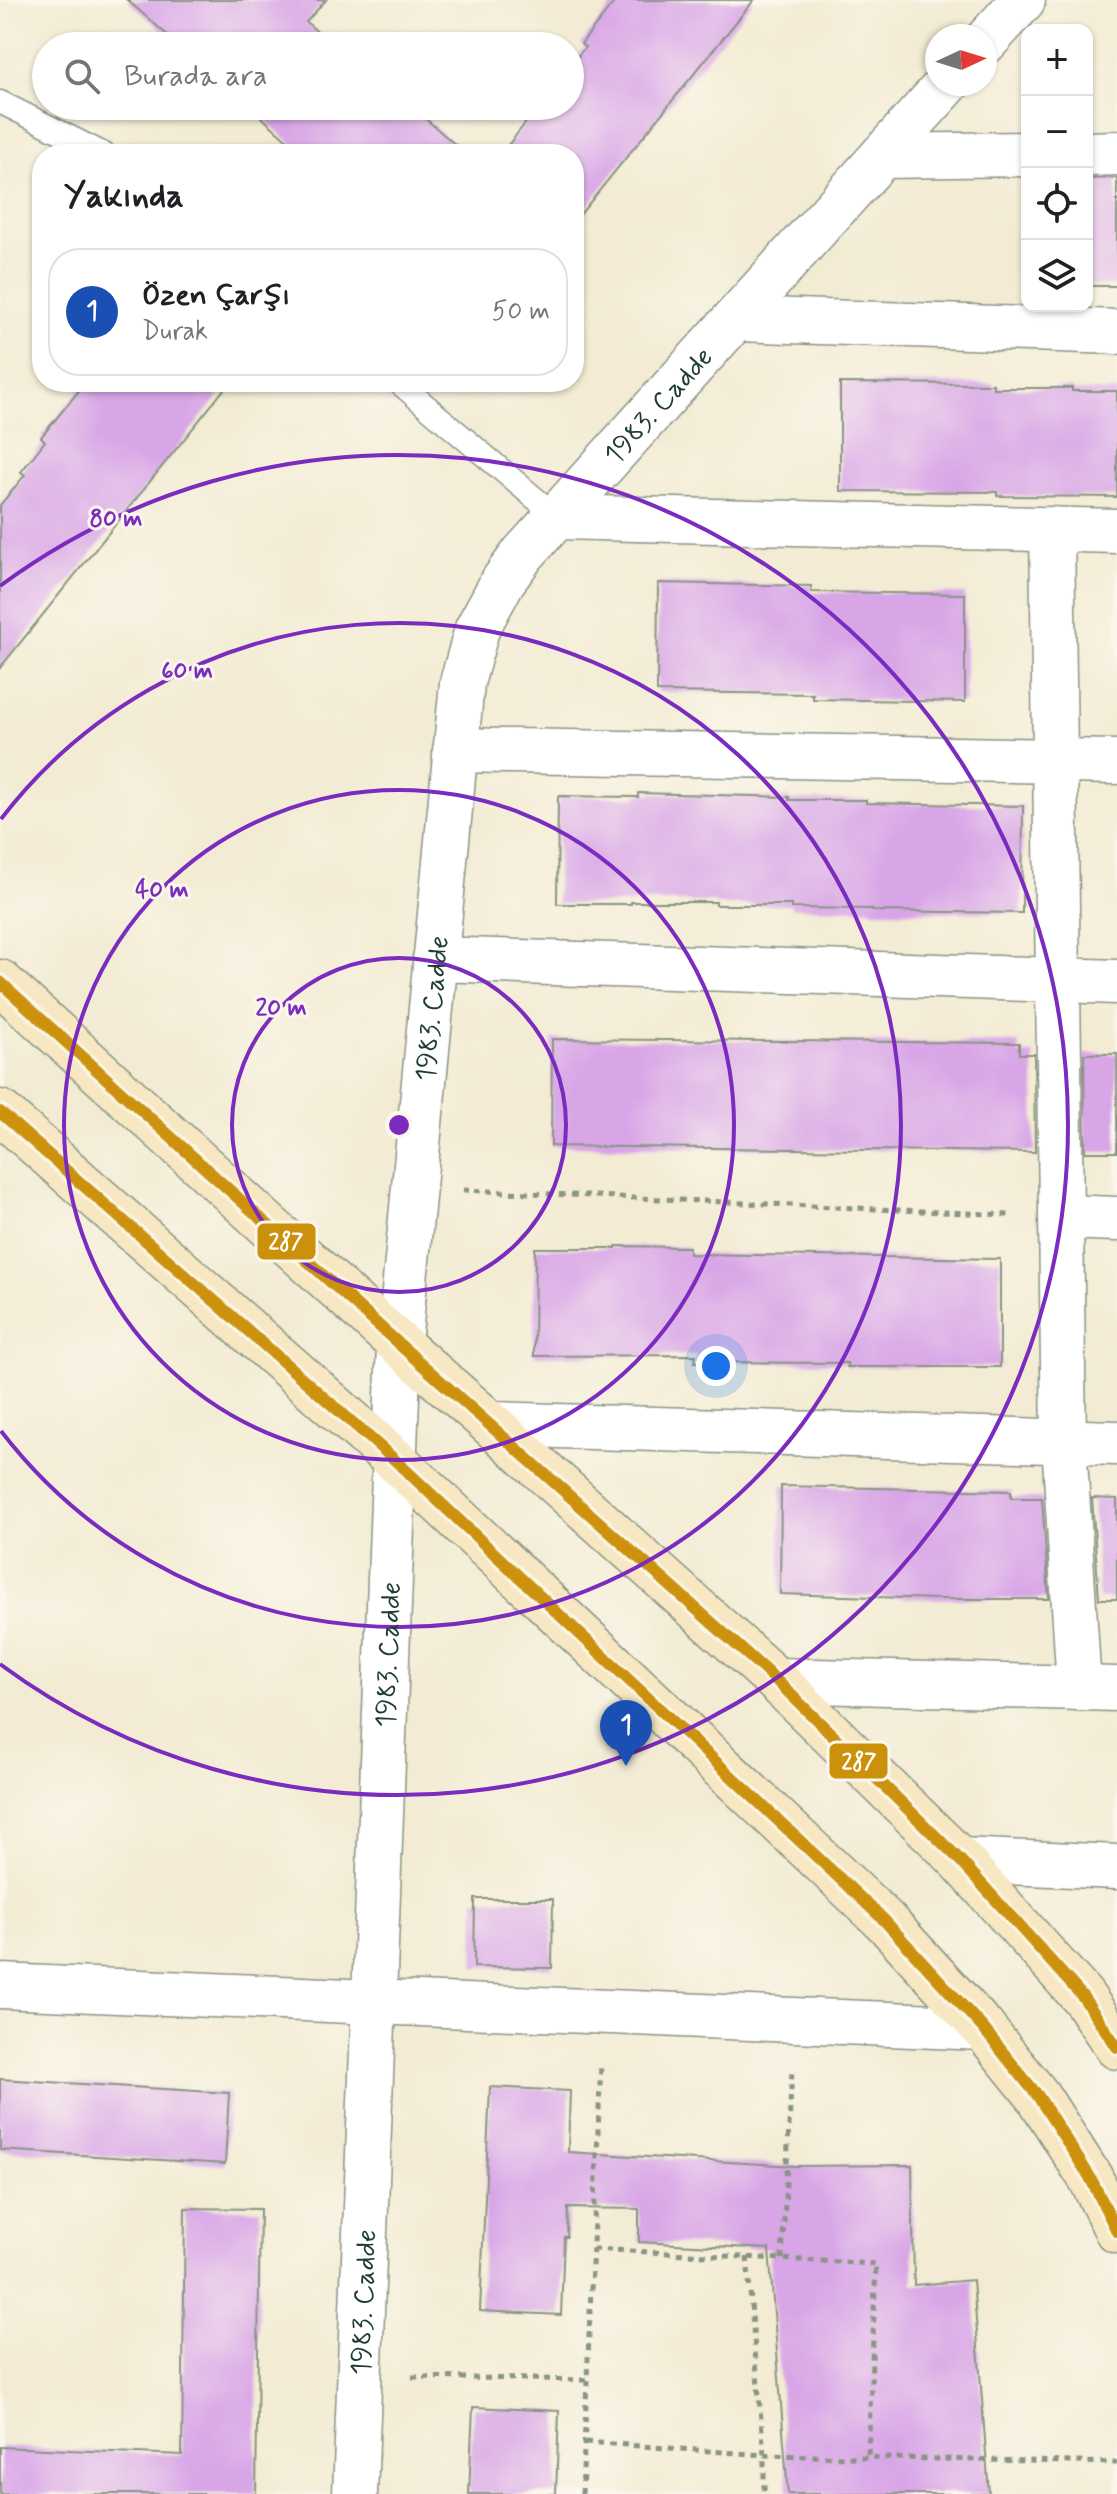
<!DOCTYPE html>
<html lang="tr">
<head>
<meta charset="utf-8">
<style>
  body { margin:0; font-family:Mynerve,sans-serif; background:#f6f6f6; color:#202124 }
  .controls { position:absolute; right:24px; top:24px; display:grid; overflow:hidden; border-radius:16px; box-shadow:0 2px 6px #0004 }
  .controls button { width:72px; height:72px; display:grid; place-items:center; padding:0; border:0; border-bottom:2px solid #e0e0e0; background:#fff; color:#202124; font:40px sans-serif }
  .compass { position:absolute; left:925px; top:24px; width:72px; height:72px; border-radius:50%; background:#fff; box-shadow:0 2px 6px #0004; rotate:86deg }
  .you { position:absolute; left:716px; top:1366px; width:28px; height:28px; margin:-20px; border:6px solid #fff; border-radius:50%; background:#1a73e8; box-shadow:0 0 0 12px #1a73e833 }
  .badge { display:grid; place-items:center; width:52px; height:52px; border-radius:50%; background:#db2777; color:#fff; font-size:26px; font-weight:700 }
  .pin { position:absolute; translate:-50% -66px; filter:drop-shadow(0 2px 4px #0008) }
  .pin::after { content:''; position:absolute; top:42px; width:28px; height:24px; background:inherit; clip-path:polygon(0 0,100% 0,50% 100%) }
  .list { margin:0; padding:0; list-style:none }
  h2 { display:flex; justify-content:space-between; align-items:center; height:104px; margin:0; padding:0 32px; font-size:34px }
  h2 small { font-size:26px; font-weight:400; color:#757577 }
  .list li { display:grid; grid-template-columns:52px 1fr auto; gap:24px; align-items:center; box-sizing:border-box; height:128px; margin:0 16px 16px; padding:0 16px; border:2px solid #e0e0e0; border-radius:32px }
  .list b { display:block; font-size:30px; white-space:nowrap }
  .list p { margin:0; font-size:26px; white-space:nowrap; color:#757577 }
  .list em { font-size:26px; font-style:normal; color:#757577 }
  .icon { flex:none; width:44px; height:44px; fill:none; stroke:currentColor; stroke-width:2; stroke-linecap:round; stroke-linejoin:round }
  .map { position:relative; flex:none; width:1117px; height:2494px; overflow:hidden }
  .search { position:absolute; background:#fff; box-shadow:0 2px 6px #0004; left:32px; top:32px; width:552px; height:88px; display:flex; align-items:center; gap:20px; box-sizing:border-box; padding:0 28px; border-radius:44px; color:#757577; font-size:30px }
  .panel { position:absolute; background:#fff; box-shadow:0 2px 6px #0004; left:32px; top:144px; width:552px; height:248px; border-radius:32px }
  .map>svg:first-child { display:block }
  .building { fill:#d8a5e7 }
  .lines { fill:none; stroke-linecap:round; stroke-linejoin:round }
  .service-casing { stroke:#899484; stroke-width:25 }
  .minor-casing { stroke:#899484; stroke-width:47 }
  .tertiary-casing { stroke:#899484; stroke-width:47 }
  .secondary-casing { stroke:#899484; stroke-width:47 }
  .path { stroke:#899484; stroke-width:5; stroke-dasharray:6 6; stroke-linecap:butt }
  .service { stroke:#fff; stroke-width:22 }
  .minor { stroke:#fff; stroke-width:44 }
  .tertiary { stroke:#fff; stroke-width:44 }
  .secondary { stroke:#f7e8c3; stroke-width:44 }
  .bus-1-casing { stroke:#fbf7ec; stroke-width:18 }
  .bus-1 { stroke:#cc910a; stroke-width:12 }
  .ring { fill:none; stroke:#7b2cbf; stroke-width:4 }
  .labels { text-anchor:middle; stroke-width:6; stroke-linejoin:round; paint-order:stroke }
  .street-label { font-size:28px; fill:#1f3d34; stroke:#fbf7ec }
  .centre { fill:#7b2cbf; stroke:#fbf7ec; stroke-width:4 }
  .ring-label { font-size:24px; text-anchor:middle; font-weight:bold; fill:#7b2cbf; stroke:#fbf7ec; stroke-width:6; stroke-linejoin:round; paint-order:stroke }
  .line-badge { stroke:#fbf7ec; stroke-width:3 }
  .badge-label { font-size:22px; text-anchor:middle; font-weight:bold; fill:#fff }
</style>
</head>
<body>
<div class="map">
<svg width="1117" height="2494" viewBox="0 0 1117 2494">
  <rect width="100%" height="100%" fill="#fbf7ec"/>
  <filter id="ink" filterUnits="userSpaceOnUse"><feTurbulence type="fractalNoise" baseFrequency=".0125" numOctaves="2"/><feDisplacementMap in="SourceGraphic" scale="16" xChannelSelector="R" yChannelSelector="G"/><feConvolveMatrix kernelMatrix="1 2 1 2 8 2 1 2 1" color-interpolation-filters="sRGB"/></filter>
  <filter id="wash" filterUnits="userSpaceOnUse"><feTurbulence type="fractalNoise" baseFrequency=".006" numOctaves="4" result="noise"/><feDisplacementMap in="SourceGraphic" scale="32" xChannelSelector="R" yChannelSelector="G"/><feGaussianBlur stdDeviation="1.8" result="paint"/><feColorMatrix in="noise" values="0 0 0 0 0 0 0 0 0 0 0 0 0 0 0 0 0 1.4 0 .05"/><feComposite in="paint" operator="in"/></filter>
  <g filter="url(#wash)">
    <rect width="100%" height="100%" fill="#f3ebd3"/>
    <g id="blocks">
      <g class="building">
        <path d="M 127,0 L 326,0 L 306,22 L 334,46 L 180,46 Z"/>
        <path d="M 616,0 L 754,0 L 574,222 L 574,154 L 501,154 L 539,106 L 570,106 L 570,66 L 585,47 L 581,44 Z"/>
        <path d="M 249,106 L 411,106 L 466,154 L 303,154 Z"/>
        <path d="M 1117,178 L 1117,286 L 1087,286 L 1087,179 Z"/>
        <rect x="1025" y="179" width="2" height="106"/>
        <path d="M 86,382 L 230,382 L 0,668 L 0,505 L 25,475 L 21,472 L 45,441 L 41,437 Z"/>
        <path d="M 840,383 L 993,384 L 993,388 L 1072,388 L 1072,391 L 1117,391 L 1117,497 L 997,496 L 997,492 L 840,491 Z"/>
        <path d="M 658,583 L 811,586 L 811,592 L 965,594 L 965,702 L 813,699 L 813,694 L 657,692 Z"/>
        <path d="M 638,793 L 789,797 L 789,800 L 866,800 L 866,803 L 1023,806 L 1022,913 L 872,911 L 872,909 L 791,908 L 791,905 L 716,905 L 716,902 L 631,902 L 631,904 L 557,904 L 558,796 L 638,797 Z"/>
        <path d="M 552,1039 L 1019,1043 L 1019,1054 L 1034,1054 L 1035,1152 L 551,1146 Z"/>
        <path d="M 1084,1054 L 1117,1054 L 1117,1152 L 1085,1152 Z"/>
        <path d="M 616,1246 L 689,1247 L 689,1254 L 1000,1259 L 1000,1367 L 847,1367 L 847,1363 L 695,1362 L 696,1355 L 534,1356 L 535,1248 L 616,1248 Z"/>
        <path d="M 781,1486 L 1011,1491 L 1011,1498 L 1042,1498 L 1049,1599 L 938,1599 L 780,1594 Z"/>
        <path d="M 1092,1498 L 1117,1499 L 1117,1599 L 1099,1599 Z"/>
        <path d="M 475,1899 L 553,1899 L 552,1968 L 474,1967 Z"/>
        <path d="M 0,2079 L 229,2093 L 225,2164 L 0,2150 Z"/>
        <path d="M 490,2087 L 570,2091 L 568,2152 L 795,2166 L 912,2165 L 914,2285 L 973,2280 L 989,2494 L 788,2494 L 769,2249 L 639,2242 L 639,2209 L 568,2208 L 567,2237 L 564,2237 L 561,2315 L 480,2311 Z"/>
        <path d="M 185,2208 L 260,2209 L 256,2494 L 0,2494 L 0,2447 L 182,2455 Z"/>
        <path d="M 473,2407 L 559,2411 L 556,2494 L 469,2494 Z"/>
      </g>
    </g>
  </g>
  <g filter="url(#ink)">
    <use href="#blocks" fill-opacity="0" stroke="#899484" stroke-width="2"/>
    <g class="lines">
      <defs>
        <g id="service">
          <path d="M 0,102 L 104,154"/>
          <path d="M 398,382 L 557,517"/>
        </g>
        <g id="minor">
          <path d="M 1087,154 L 1117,153"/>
          <path d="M 882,156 L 1027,154"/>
          <path d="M 735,319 L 1117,332"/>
          <path d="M 557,517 L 1117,531"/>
          <path d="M 1052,529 L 1064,1442 L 1079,1688"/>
          <path d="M 455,750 L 1117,762"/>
          <path d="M 435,959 L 1117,982"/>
          <path d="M 1062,1217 L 1117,1219"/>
          <path d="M 491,1424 L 1117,1443"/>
          <path d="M 776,1680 L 1117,1689"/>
          <path d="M 960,1860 L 1117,1867"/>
        </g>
        <g id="tertiary">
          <path d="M 985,42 L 1023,0"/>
          <path d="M 0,1986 L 983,2028"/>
          <path id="s1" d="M 355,2494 L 399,1344 L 462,683 L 477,629 L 503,581 L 523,554 L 947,84"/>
        </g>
        <g id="secondary">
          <path d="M 0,982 L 399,1344 L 491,1424 L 776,1680 L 960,1860 L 1083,1997 L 1117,2047"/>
          <path d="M 0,1112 L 396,1461 L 884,1920 L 983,2028 L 1038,2096 L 1091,2179 L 1117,2231"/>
        </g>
      </defs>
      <use href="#service" class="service-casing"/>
      <use href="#minor" class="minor-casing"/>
      <use href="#tertiary" class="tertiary-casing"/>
      <use href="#secondary" class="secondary-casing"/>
      <g class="path">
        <path d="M 463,1190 L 1009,1215"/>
        <path d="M 593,2249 L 876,2264 L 868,2457"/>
        <path d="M 747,2257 L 764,2455 L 764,2494"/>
        <path d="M 782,2259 L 792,2069"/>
        <path d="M 412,2377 L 587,2380"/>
        <path d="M 585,2442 L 764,2455 L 1117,2463"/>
        <path d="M 582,2494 L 601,2063"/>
      </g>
      <use href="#service" class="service"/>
      <use href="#minor" class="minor"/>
      <use href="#tertiary" class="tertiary"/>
      <use href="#secondary" class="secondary"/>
      <defs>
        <g id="bus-1">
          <path d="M 0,982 L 399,1344 L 776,1680 L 960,1860 L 1083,1997 L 1117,2047"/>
          <path d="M 0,1112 L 396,1461 L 884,1920 L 983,2028 L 1038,2096 L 1091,2179 L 1117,2231"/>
        </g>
      </defs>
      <use href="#bus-1" class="bus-1-casing"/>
      <use href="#bus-1" class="bus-1"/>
    </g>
  </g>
  <g class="ring">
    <circle cx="399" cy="1125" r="167"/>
    <circle cx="399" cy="1125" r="335"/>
    <path d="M1 819A502 502 0 1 1 1 1431"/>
    <path d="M0 586A670 670 0 1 1 0 1664"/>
  </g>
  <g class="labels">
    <g class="street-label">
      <text dy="10" stroke="none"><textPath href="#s1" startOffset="2160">1983. Cadde</textPath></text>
      <text dy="10" stroke="none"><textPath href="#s1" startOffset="1488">1983. Cadde</textPath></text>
      <text dy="10" stroke="none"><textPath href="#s1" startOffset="840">1983. Cadde</textPath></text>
      <text dy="10" stroke="none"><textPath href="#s1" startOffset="192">1983. Cadde</textPath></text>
    </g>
  </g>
  <circle cx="399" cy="1125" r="12" class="centre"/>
  <g class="ring-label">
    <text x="116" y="526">80 m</text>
    <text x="187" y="678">60 m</text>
    <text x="162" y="897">40 m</text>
    <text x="281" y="1015">20 m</text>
  </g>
  <g class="line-badge">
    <rect x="256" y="1222" width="61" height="39" rx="8" fill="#cc910a"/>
    <rect x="828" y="1742" width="61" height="38" rx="8" fill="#cc910a"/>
  </g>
  <g class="badge-label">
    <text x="286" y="1249">287</text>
    <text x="859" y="1769">287</text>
  </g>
</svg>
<div class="controls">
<button>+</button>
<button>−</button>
<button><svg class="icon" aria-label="locate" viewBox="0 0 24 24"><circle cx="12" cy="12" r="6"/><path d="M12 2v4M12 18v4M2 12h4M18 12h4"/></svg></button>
<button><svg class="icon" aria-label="layers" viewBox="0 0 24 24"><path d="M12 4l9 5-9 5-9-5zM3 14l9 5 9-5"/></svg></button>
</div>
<svg class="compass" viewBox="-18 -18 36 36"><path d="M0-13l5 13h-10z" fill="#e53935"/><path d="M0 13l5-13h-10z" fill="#757577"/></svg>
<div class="you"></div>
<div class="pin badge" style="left:626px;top:1766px;background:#1a4fb4">1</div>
<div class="search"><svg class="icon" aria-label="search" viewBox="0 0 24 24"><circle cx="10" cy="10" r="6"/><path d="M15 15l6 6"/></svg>Burada ara</div>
<section class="panel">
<h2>Yakında<small></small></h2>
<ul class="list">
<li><span class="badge" style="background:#1a4fb4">1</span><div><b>Özen Çarşı</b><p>Durak</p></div><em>50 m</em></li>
</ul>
</section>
</div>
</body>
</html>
